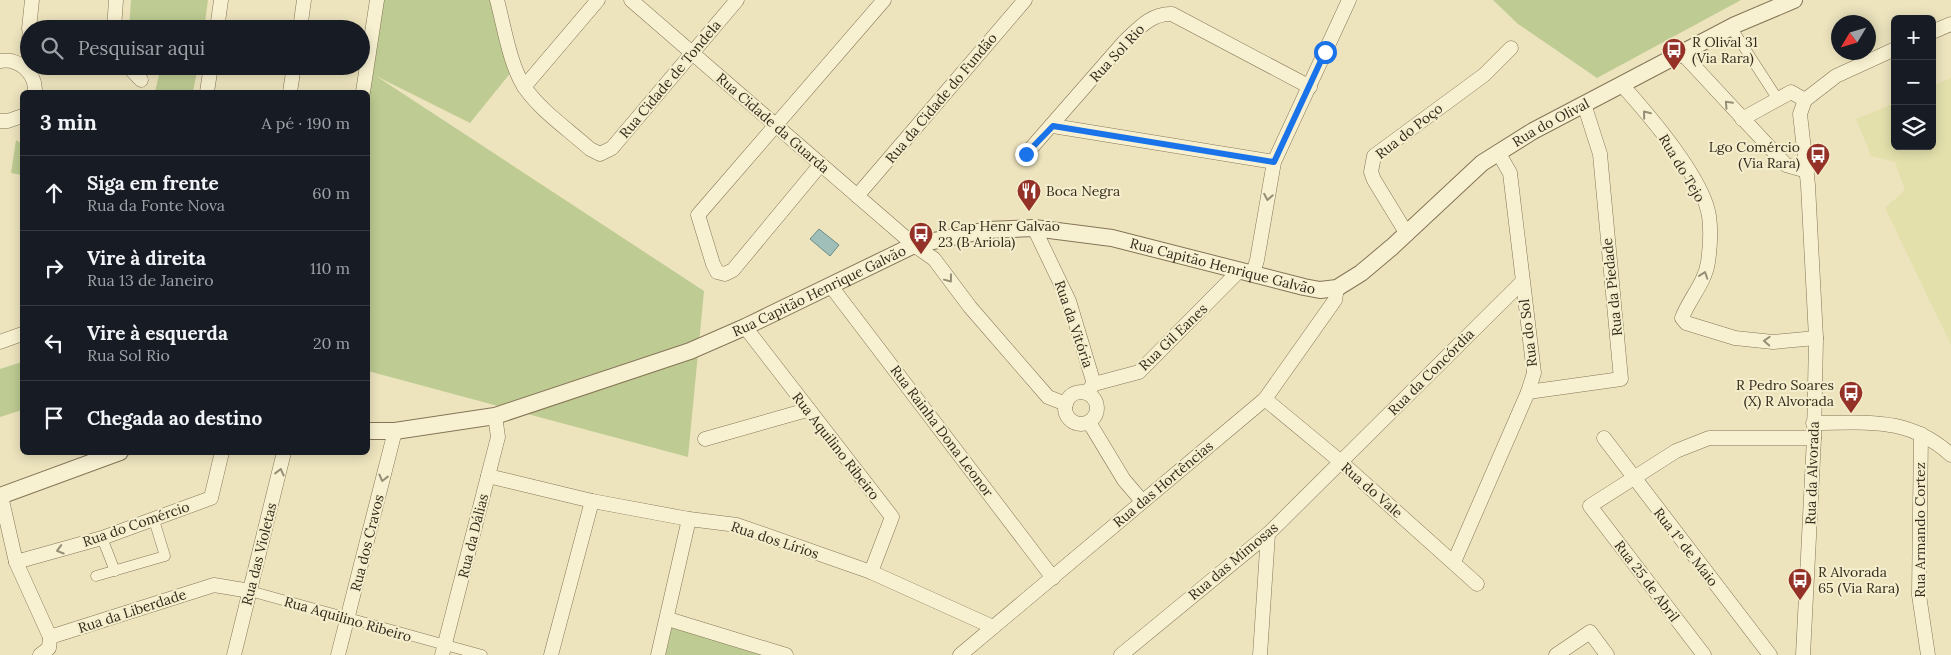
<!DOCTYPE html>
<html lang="pt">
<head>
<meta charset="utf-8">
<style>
  body { margin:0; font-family:Lora,serif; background:#20242c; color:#f1f3f6 }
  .controls { position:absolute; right:15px; top:15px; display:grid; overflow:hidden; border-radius:8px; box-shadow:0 2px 12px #0003 }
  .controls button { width:45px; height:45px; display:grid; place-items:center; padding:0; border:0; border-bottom:1px solid #363941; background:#171b24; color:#f1f3f6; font:25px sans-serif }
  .compass { position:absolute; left:1831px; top:15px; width:45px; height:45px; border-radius:50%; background:#171b24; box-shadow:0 2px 12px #0003; rotate:232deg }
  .stop { position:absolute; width:15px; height:15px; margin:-11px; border:4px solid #1a73e8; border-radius:50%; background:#fff }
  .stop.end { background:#1a73e8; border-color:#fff; box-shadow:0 1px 5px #0008 }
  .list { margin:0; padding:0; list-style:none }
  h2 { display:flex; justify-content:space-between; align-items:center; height:65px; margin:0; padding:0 20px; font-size:21px }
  h2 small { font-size:16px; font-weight:400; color:#9ea1a6 }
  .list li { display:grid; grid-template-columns:32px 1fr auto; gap:15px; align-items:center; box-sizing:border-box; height:75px; padding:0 20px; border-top:1px solid #363941 }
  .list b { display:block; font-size:19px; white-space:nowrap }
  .list p { margin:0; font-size:16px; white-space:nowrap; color:#9ea1a6 }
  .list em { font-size:16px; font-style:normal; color:#9ea1a6 }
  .icon { flex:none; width:28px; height:28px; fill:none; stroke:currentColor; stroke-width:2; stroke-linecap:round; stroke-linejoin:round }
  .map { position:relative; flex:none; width:1951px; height:655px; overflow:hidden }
  .search { position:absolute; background:#171b24; box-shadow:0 2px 12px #0003; left:20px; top:20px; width:350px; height:55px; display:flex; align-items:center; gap:12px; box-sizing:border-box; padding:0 18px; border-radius:28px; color:#9ea1a6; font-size:19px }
  .panel { position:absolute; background:#171b24; box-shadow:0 2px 12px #0003; left:20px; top:90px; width:350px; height:365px; border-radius:8px }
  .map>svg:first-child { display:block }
  .farmland { fill:#e3e0ac }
  .green { fill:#becb92 }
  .water { fill:#a1bfb9; stroke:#698c87 }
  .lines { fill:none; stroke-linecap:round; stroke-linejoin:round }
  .pedestrian-casing { stroke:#857557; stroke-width:11 }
  .minor-casing { stroke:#857557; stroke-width:15 }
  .tertiary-casing { stroke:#857557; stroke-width:18 }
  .pedestrian { stroke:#f8f1d1; stroke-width:10 }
  .minor { stroke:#f8f1d1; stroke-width:14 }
  .tertiary { stroke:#f8f1d1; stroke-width:16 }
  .oneway { stroke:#968e76 }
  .route { stroke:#1a73e8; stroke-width:6 }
  .labels { text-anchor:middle; stroke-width:4; stroke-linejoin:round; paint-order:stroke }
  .poi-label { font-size:14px; fill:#352a1c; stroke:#f5eecd; text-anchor:start }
  .street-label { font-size:14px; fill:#352a1c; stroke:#f5eecd }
</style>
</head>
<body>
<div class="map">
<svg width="1951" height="655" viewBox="0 0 1951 655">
  <rect width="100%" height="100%" fill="#ede4be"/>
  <path class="farmland" d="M 1951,78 L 1951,345 L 1885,208 L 1905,190 L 1895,162 L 1871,156 L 1856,119 L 1895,103 L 1895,146 L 1932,146 L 1932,86 Z"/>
  <g class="green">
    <path d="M 131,0 L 208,0 L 204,29 L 129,29 Z"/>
    <path d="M 382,0 L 497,0 L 516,66 L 470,123 L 376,76 L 704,291 L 688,457 L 368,371 L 368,97 Z"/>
    <path d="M 1493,0 L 1741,0 L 1597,78 L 1518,24 Z"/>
    <path d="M 161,66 L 198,66 L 193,92 L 155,92 Z"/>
    <path d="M 16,140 L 22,144 L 22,175 L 11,173 Z"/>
    <path d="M 22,362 L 22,410 L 0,417 L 0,369 Z"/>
    <path d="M 668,619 L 770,655 L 659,655 Z"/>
  </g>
  <path class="water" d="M 819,229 L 839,245 L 830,256 L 810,239 Z"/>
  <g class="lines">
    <defs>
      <g id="pedestrian">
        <path d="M 1731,27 L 1777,98"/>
        <path d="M 102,538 L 115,571"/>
        <path d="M 96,576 L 165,556 L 154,520"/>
        <path d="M 250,591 L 482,655"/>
      </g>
      <g id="minor">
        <path d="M 497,0 C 504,26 510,66 525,88 C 542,112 569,130 590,149 L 600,154 L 612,148 L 737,0"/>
        <path d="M 631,0 L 914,245 L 934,259 L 970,307 L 1048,397 L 1066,404"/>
        <path d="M 29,29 L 32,0"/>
        <path d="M 114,29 L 116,0"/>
        <path d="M 217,29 L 221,0"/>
        <path d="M 300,29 L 304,0"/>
        <path d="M 1932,32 L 1951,24"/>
        <path d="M 29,37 L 29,65"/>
        <path d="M 1681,52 L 1786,165 L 1807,171"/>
        <path d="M 0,61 C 19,58 36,73 35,92"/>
        <path d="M 128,66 L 141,80"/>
        <path d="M 1622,85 C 1648,114 1703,177 1709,216 C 1711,230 1710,248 1708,262 C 1705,283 1689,299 1682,318 L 1686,323 L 1735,338 L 1773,342 L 1816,338"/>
        <path d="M 524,87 L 598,0"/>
        <path d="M 207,92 L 211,66"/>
        <path d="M 290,92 L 294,66"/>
        <path d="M 363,92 L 377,0"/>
        <path d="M 1742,119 L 1791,92 L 1805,100"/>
        <path d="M 0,121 L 8,121 L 22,116"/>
        <path d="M 1053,126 L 1274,162"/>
        <path d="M 1026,154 L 1124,42 C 1138,29 1151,13 1172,14 L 1310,87"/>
        <path d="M 821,164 L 733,270 L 725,274 L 717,272 L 713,264 L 698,215 L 884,0"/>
        <path d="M 857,196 L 1025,0"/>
        <path d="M 1034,228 L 1069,301 L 1094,384 L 1086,393"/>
        <path d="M 1407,234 L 1374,180 L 1371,172 L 1374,156 L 1484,75 L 1511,48"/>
        <path d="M 1253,273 L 1257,260 L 1274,162 L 1349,0"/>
        <path d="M 830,285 L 1053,578"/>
        <path d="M 745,327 L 892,517 L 871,572"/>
        <path d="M 0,342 L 22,334"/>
        <path d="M 1094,384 L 1139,372 L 1240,270"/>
        <path d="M 1528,392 L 1621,379 L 1600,154 L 1584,104"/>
        <circle cx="1081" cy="408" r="16"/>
        <path d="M 1265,399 L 1341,462 L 1477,584"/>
        <path d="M 1089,422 L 1124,480 L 1142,501"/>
        <path d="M 1813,423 C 1867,423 1908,416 1951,455"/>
        <path d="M 1921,434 L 1919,595 L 1928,655"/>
        <path d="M 1604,438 L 1770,655"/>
        <path d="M 705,439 L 807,410"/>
        <path d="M 488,476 L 592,501 L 689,519 L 737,525 L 871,572 L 993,627"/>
        <path d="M 1,496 L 16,562 L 50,637 L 49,648 L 40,655"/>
        <path d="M 16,562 L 102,538 L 211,498 L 222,452"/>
        <path d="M 1454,562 L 1528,392 L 1534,373 L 1510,173 L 1498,152"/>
        <path d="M 668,619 L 786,655"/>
        <path d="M 50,637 L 214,585 L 250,591"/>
        <path d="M 234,655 L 284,452"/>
        <path d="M 338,655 L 395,431"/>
        <path d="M 442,655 L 498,437 L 495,416"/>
        <path d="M 551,655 L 592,501"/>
        <path d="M 658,655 L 689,519"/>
        <path d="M 960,655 L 1265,399 L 1335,300 L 1337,288"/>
        <path d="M 1121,655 L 1268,534 L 1522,282"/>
        <path d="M 1260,655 L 1268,534"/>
        <path d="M 1556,655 L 1590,632 L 1607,655"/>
        <path d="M 1704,655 L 1590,506 L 1676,451 L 1709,438 L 1814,438"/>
        <path d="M 1803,655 L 1814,438 L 1816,338 L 1808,185 L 1800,114 L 1805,100 L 1836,76 L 1895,49"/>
      </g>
      <g id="tertiary">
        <path id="s1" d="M 368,431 L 395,431 L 495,416 L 690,351 L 745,327 L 914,245 L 987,230 L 1034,228 L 1112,238 L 1304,287 L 1320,290 L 1337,288 L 1361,273 L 1392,247 L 1482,163 L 1533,131 L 1735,25 L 1794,0"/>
        <path d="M 0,496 L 120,452"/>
      </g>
    </defs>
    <use href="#pedestrian" class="pedestrian-casing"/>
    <use href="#minor" class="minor-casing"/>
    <use href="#tertiary" class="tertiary-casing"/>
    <use href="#pedestrian" class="pedestrian"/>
    <use href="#minor" class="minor"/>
    <use href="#tertiary" class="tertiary"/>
  </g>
  <defs><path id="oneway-chevron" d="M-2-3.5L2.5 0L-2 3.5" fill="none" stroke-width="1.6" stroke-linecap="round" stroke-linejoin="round" transform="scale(1.25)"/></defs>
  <g class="oneway">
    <use href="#oneway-chevron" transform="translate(1728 104) rotate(-133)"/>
    <use href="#oneway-chevron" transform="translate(1646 114) rotate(-129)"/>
    <use href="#oneway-chevron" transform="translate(1268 197) rotate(100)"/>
    <use href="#oneway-chevron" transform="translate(1704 275) rotate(-71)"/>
    <use href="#oneway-chevron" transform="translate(949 279) rotate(53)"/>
    <use href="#oneway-chevron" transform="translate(1767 341) rotate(-177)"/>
    <use href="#oneway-chevron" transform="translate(280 472) rotate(-76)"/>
    <use href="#oneway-chevron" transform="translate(383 478) rotate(104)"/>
    <use href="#oneway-chevron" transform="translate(60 550) rotate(164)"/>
  </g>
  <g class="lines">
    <path class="route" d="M 1026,154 L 1053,126 L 1274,162 L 1325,52"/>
  </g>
  <defs>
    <symbol id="bus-pin" viewBox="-11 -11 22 30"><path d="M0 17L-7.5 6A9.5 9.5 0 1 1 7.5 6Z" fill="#943227" stroke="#f5eecd"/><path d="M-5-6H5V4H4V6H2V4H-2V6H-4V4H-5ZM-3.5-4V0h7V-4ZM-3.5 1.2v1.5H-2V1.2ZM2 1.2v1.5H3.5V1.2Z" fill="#fff"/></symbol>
    <symbol id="restaurant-pin" viewBox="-11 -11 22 30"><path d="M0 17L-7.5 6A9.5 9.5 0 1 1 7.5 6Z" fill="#943227" stroke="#f5eecd"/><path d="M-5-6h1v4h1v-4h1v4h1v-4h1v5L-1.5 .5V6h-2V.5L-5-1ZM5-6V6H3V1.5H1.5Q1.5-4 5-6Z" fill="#fff"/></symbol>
  </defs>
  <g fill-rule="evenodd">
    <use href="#bus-pin" x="1660" y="36" width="28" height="38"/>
    <use href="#bus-pin" x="1804" y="141" width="28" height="38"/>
    <use href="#restaurant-pin" x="1015" y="177" width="28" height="38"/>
    <use href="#bus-pin" x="907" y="220" width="28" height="38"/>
    <use href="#bus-pin" x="1837" y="379" width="28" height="38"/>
    <use href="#bus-pin" x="1786" y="566" width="28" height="38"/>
  </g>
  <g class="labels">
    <g class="poi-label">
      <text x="1692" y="47">R Olival 31<tspan x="1692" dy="16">(Via Rara)</tspan></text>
      <text x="1800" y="152" text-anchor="end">Lgo Comércio<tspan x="1800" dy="16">(Via Rara)</tspan></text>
      <text x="1046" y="196">Boca Negra</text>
      <text x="938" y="231">R Cap Henr Galvão<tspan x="938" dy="16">23 (B Ariola)</tspan></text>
      <text x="1834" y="390" text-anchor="end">R Pedro Soares<tspan x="1834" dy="16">(X) R Alvorada</tspan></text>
      <text x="1818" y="577">R Alvorada<tspan x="1818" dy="16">65 (Via Rara)</tspan></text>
    </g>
    <g class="street-label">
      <text transform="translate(1117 53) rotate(-47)" y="5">Rua Sol Rio</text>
      <text transform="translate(670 79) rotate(-50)" y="5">Rua Cidade de Tondela</text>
      <text transform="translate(941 98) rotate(-50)" y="5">Rua da Cidade do Fundão</text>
      <text transform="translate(773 123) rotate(41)" y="5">Rua Cidade da Guarda</text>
      <text dy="5" stroke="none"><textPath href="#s1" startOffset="1285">Rua do Olival</textPath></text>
      <text transform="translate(1409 131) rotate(-38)" y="5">Rua do Poço</text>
      <text transform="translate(1682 168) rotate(59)" y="5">Rua do Tejo</text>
      <text dy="5" stroke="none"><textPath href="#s1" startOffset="896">Rua Capitão Henrique Galvão</textPath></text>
      <text transform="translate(1612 287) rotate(-96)" y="5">Rua da Piedade</text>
      <text dy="5" stroke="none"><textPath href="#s1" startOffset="476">Rua Capitão Henrique Galvão</textPath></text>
      <text transform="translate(1074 324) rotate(71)" y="5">Rua da Vitória</text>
      <text transform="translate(1528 333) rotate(-97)" y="5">Rua do Sol</text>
      <text transform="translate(1173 337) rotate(-44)" y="5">Rua Gil Eanes</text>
      <text transform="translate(1431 372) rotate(-45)" y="5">Rua da Concórdia</text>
      <text transform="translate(942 431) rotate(53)" y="5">Rua Rainha Dona Leonor</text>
      <text transform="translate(836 446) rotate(52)" y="5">Rua Aquilino Ribeiro</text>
      <text transform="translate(1812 473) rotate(-88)" y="5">Rua da Alvorada</text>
      <text transform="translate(1163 484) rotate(-40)" y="5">Rua das Hortências</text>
      <text transform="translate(1372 490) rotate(41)" y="5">Rua do Vale</text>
      <text transform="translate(136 524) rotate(-19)" y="5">Rua do Comércio</text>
      <text transform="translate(1920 530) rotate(-90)" y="5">Rua Armando Cortez</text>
      <text transform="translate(473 536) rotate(-76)" y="5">Rua da Dálias</text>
      <text transform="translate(775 540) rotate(18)" y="5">Rua dos Lírios</text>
      <text transform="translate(367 543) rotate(-76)" y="5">Rua dos Cravos</text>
      <text transform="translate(1686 547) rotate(52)" y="5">Rua 1º de Maio</text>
      <text transform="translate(259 554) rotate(-76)" y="5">Rua das Violetas</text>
      <text transform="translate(1233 561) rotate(-40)" y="5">Rua das Mimosas</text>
      <text transform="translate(1647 581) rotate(53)" y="5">Rua 25 de Abril</text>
      <text transform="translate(132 611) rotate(-18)" y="5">Rua da Liberdade</text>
      <text transform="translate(348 619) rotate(16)" y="5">Rua Aquilino Ribeiro</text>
    </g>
  </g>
</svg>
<div class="controls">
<button>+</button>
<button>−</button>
<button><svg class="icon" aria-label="layers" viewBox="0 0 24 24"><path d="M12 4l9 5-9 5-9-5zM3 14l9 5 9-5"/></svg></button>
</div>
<svg class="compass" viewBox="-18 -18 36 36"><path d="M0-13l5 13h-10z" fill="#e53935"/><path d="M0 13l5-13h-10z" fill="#9ea1a6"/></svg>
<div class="stop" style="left:1325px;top:52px"></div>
<div class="stop end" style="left:1026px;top:154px"></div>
<div class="search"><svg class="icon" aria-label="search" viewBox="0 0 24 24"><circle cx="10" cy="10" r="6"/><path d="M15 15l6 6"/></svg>Pesquisar aqui</div>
<section class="panel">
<h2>3 min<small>A pé · 190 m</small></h2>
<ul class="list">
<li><svg class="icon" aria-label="ahead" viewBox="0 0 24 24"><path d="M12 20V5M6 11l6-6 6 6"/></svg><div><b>Siga em frente</b><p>Rua da Fonte Nova</p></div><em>60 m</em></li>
<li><svg class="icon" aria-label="right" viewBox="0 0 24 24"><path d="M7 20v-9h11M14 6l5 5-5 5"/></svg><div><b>Vire à direita</b><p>Rua 13 de Janeiro</p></div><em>110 m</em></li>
<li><svg class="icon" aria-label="left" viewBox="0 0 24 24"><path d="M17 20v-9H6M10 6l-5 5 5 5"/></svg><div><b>Vire à esquerda</b><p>Rua Sol Rio</p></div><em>20 m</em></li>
<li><svg class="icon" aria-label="arrive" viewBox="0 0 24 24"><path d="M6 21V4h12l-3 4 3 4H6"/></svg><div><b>Chegada ao destino</b></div></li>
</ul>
</section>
</div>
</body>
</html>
